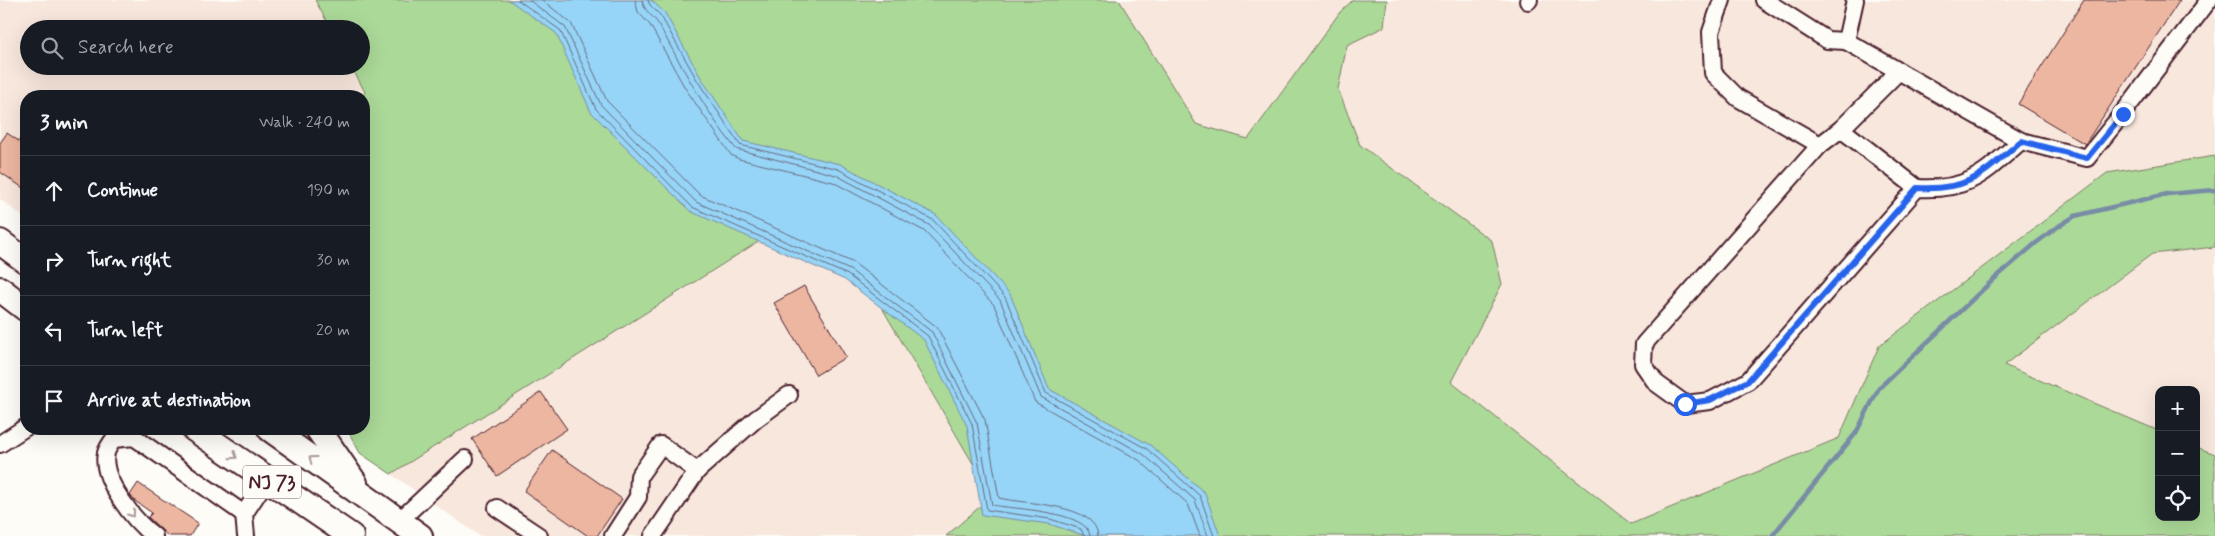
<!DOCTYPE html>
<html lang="en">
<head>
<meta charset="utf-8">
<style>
  body { margin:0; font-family:Mynerve,sans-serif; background:#20242c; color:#f1f3f6 }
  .controls { position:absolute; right:15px; bottom:15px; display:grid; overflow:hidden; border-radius:10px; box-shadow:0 5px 20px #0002 }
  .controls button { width:45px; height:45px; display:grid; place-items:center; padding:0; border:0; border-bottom:1px solid #363941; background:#171b24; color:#f1f3f6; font:25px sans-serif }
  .stop { position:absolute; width:15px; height:15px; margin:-11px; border:4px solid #2563eb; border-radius:50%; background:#fff }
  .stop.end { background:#2563eb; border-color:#fff; box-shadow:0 1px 5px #0008 }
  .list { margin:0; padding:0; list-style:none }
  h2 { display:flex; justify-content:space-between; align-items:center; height:65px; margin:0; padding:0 20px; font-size:21px }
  h2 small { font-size:16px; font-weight:400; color:#9ea1a6 }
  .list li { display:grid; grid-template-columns:32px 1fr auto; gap:15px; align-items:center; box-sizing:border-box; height:70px; padding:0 20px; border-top:1px solid #363941 }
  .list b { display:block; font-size:19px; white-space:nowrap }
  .list em { font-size:16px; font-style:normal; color:#9ea1a6 }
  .icon { flex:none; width:28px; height:28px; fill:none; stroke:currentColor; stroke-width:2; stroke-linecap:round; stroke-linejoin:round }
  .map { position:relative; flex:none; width:2215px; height:536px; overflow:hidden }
  .search { position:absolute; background:#171b24; box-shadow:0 5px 20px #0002; left:20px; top:20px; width:350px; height:55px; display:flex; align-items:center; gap:12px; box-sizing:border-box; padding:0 18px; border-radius:28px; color:#9ea1a6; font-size:19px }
  .panel { position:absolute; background:#171b24; box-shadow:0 5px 20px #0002; left:20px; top:90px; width:350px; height:345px; border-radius:20px }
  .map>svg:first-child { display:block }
  .built { fill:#f8e7dd; fill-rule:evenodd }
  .green { fill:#abd998; stroke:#7a7c62 }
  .water { fill:#96d5f7; stroke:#788ca5 }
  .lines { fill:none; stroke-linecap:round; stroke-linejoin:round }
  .shore { stroke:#68687d; stroke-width:1 }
  .stream { stroke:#788ca5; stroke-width:4.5 }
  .building { fill:#ecb6a1; stroke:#4a1f2b }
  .minor-casing { stroke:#4a1f2b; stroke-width:20 }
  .highway-casing { stroke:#4a1f2b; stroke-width:28 }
  .minor { stroke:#fdfcf7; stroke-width:16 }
  .highway { stroke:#fdfcf7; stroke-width:24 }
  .oneway { stroke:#ac999b }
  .route { stroke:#2563eb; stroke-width:6 }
  .labels { text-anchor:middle; stroke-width:4; stroke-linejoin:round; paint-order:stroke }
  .shield { fill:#fdfcf7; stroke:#806168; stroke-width:1 }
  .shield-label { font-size:19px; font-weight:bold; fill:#4a1f2b }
</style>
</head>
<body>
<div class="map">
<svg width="2215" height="536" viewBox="0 0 2215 536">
  <rect width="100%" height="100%" fill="#fdfcf7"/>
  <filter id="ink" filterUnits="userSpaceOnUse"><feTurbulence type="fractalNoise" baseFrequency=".02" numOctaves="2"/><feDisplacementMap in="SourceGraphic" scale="10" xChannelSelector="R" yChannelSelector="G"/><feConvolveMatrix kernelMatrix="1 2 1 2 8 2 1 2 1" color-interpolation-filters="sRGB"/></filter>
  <g filter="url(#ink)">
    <g class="built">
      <path d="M 0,0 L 315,0 L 331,29 L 29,29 L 29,66 L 351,66 L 365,92 L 363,96 L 26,96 L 26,219 L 0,199 Z"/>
      <path d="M 732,0 L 2215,0 L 2215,536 L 1677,505 L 1631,524 L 1516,434 ZM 2159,390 L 2196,390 L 2196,517 L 2159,517 Z"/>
      <path d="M 764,238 L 826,251 L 878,301 L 992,496 L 946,536 L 480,536 L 391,474 Z"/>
    </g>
    <path class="green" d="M 315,0 L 1119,0 L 1196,124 L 1248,139 L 1340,12 L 1353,0 L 1387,0 L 1384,27 L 1347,45 L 1338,89 L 1360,145 L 1492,241 L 1502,284 L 1451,382 L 1631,524 L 1839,438 L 1879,346 L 2107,173 L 2215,156 L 2215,247 L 2152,254 L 2004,365 L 2159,431 L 2159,517 L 2196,517 L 2196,447 L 2215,454 L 2215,536 L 946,536 L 992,496 L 878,301 L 826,251 L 764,238 L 391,474 L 360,453 L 347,429 L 364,429 L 363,96 L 365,92 L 351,66 L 361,66 L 361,29 L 331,29 Z"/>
    <path class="water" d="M 509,0 L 651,0 L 665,13 L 701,78 L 743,141 L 840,164 L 936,215 L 1010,294 L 1049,389 L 1150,445 L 1205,493 L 1220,536 L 1086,536 L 1049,524 L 982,515 L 967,426 L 924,340 L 845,280 L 690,211 L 591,112 L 556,33 Z"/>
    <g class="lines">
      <g class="shore">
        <path d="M 518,0 L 560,30 L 596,109 L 692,207 L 848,275 L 928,336 L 972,424 L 987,510 L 1050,519 L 1081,529 L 1084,536"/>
        <path d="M 529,0 L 565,27 L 601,105 L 696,202 L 850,270 L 932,332 L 977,423 L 992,505 C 1012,509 1089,511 1090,536"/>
        <path d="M 542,0 L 571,23 L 607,101 L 700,195 L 854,263 L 937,327 L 985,420 L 999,498 C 1023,504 1097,503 1098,536"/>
        <path d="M 635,0 L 638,12 L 650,25 L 685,88 L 731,155 L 739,159 L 833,182 L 924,231 L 994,305 L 1035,402 L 1139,460 L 1188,504 L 1200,536"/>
        <path d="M 642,0 C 643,11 654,16 659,25 C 682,67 705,111 736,149 L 836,175 L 929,225 L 1000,300 L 1041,397 L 1143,454 L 1195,500 L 1208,536"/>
        <path d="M 648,0 L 650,5 L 661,16 L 697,80 L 740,145 L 838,169 L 933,220 L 1005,297 L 1046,393 L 1147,449 L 1200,496 L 1214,536"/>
      </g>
      <path class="stream" d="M 1772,536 L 1856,433 L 1879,388 L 1993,280 L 2036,243 L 2059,226 L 2075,216 L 2167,194 L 2215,190"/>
    </g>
    <g class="building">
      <path d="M 2084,0 L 2180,0 L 2085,144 L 2018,104 Z"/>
      <path d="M 7,133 L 26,146 L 26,190 L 0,172 L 0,143 Z"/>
      <path d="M 804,286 L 846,357 L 816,375 L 774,303 Z"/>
      <path d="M 541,392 L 567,429 L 497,476 L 472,439 Z"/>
      <path d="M 552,450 L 622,499 L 597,536 L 588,536 L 524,491 Z"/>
      <path d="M 138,483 L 198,523 L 190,536 L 168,536 L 148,517 L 152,513 L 135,501 L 130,495 Z"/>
    </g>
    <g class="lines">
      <defs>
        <g id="minor">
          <path d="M 1722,0 L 1711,32 L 1713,73 L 1738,98 L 1820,145 L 1841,129 L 1899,71"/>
          <path d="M 1764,0 L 1827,40 L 1846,41"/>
          <path d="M 1855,0 L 1846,41 L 2021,141 L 2087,158 L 2123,113 L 2209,0"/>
          <path d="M 1528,1 L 1529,0"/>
          <path d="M 1820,145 L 1644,344 L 1643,364 L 1656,383 L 1685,404 L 1710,401 L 1748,381 L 1917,188 L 1841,129"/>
          <path d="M 1917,188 C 1970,191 1984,173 2021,141"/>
          <path d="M 0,444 L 26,427"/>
          <path d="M 697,471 L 756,419 L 789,395"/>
          <path d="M 497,508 L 539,536"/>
          <path d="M 244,514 L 246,536"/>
          <path d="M 399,521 L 465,459"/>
          <path d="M 154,536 C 135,522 100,479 106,453 C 107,449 111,443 114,439 L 134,437 L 244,514 L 267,479"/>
          <path d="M 613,536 L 638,497 L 639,476 L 661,445 L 697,471 L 653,536"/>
        </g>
        <g id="highway">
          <path d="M 0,242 L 26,261"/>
          <path d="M 0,289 L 26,309"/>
          <path d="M 194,429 L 351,536"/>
          <path d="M 270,429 L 420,536"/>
          <path d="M 318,429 L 355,483"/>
        </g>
      </defs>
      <use href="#minor" class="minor-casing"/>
      <use href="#highway" class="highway-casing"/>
      <use href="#minor" class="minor"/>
      <use href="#highway" class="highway"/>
    </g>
    <defs><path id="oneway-chevron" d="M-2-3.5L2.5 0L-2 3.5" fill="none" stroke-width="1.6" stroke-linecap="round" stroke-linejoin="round" transform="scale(1.25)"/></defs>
    <g class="oneway">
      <use href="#oneway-chevron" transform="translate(234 456) rotate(34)"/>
      <use href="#oneway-chevron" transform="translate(312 459) rotate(-144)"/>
      <use href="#oneway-chevron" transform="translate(132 514) rotate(55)"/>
    </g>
  </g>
  <g class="lines" filter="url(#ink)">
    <path class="route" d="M 1685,404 L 1710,400 L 1748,381 L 1917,188 C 1970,191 1984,173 2021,141 L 2087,158 L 2123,114"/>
  </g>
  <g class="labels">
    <rect class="shield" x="243" y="465.5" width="58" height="33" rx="4"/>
    <g class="shield-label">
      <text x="272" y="489">NJ 73</text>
    </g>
  </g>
</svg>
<div class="controls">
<button>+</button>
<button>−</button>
<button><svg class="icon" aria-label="locate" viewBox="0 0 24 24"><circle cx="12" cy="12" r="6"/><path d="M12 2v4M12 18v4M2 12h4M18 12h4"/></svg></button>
</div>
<div class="stop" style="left:1685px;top:404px"></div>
<div class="stop end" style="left:2123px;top:114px"></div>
<div class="search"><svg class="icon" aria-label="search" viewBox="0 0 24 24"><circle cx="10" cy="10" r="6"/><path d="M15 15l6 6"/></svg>Search here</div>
<section class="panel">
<h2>3 min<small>Walk · 240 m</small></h2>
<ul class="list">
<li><svg class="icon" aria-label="ahead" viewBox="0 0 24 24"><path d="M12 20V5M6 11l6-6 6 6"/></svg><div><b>Continue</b></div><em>190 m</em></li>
<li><svg class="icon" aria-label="right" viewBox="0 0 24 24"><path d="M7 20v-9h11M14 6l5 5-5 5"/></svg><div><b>Turn right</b></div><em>30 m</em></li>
<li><svg class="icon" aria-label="left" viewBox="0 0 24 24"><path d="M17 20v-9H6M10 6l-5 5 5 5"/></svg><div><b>Turn left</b></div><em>20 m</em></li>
<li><svg class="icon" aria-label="arrive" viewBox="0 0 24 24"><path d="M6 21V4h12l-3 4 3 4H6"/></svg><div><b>Arrive at destination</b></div></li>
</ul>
</section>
</div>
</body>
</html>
